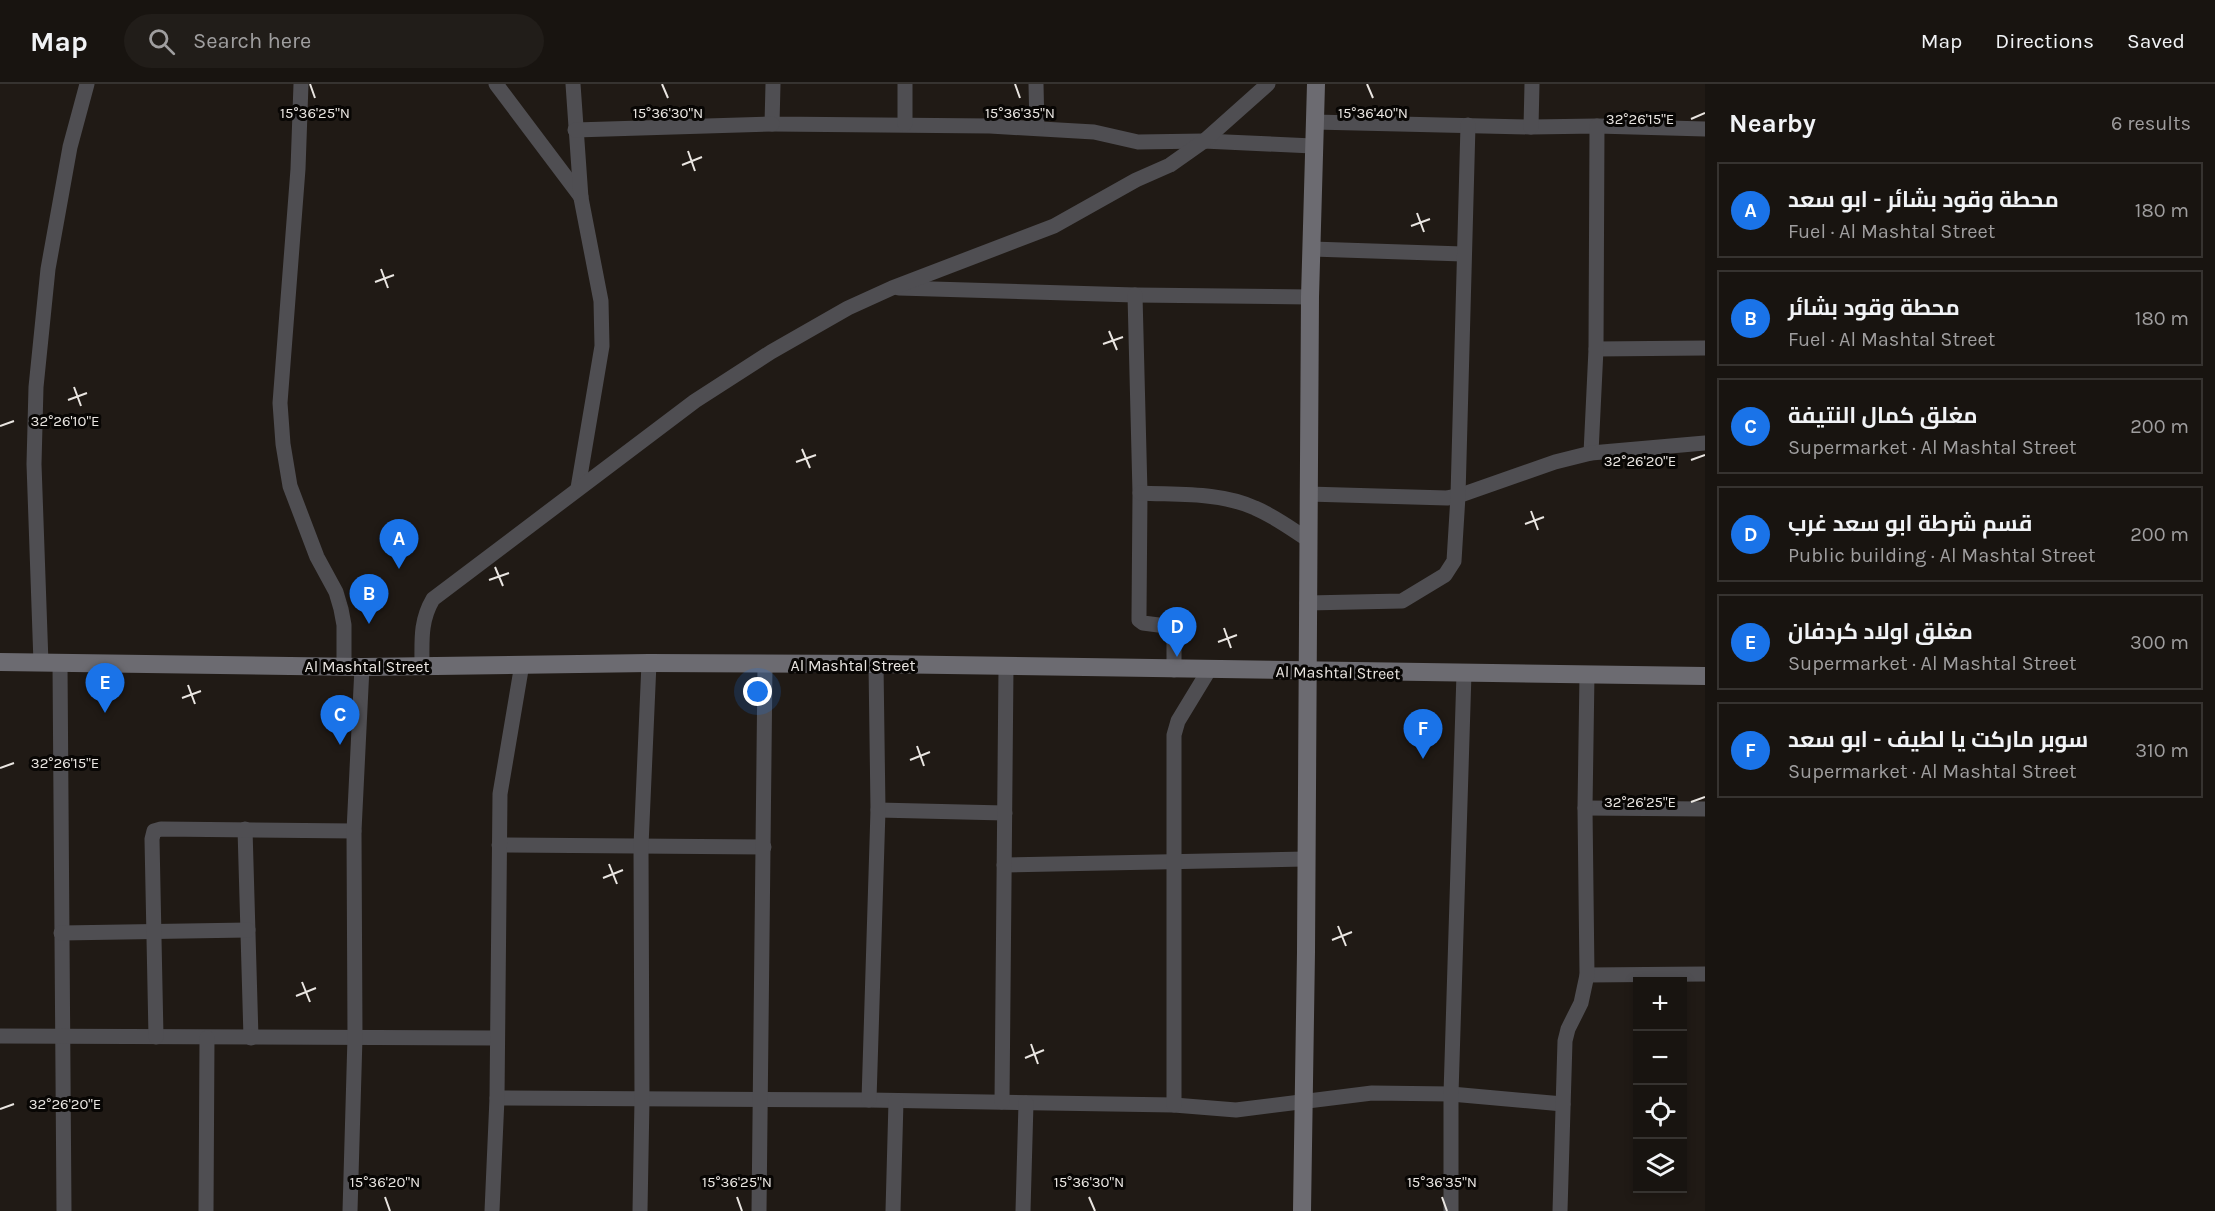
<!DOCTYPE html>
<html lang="en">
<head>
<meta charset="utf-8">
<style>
  body { margin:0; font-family:Karla,Cairo,sans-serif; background:#211d19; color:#f1f3f6 }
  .controls { position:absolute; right:18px; bottom:18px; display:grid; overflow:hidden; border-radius:0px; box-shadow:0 3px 9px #0003 }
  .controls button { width:54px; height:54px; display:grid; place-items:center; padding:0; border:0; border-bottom:2px solid #363330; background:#181410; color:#f1f3f6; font:30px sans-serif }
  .you { position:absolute; left:758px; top:608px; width:21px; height:21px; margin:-15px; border:4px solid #fff; border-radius:50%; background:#1a73e8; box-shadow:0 0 0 9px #1a73e833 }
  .badge { display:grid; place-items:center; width:39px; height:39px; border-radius:50%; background:#1a73e8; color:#fff; font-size:20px; font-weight:700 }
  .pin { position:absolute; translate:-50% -50px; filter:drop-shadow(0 2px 3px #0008) }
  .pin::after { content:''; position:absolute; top:32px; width:21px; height:18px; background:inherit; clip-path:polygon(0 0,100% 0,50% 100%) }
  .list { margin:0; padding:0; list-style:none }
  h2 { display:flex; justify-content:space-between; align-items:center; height:78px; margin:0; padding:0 24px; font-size:26px }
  h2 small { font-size:20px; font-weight:400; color:#9f9e9f }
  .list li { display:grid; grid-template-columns:39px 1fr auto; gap:18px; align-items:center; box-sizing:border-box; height:96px; margin:0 12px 12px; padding:0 12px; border:2px solid #363330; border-radius:0px }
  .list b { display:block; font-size:22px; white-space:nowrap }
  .list p { margin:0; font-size:20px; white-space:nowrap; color:#9f9e9f }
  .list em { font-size:20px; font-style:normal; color:#9f9e9f }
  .icon { flex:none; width:33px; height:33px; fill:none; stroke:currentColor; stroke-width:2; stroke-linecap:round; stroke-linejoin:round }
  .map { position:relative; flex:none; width:1705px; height:1127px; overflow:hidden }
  header { display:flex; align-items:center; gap:36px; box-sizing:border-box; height:84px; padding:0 30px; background:#181410; border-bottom:2px solid #363330 }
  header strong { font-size:28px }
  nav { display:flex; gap:33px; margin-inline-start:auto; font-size:21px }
  .search { width:420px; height:54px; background:#211d19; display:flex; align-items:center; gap:15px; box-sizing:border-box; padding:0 21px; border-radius:33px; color:#9f9e9f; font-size:22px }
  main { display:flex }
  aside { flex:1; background:#181410 }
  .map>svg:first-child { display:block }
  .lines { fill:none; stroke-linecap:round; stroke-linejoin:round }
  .street { stroke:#4f4e52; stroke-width:15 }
  .secondary { stroke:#6c6b71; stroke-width:18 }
  .ticks { fill:none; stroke:#e9e5e1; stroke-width:2 }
  .labels { text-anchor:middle; stroke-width:6; stroke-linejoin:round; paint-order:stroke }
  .street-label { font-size:16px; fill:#e9e5e1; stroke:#080604 }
  .ticks-label { font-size:15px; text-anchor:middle; fill:#e9e5e1; stroke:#080604; stroke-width:6; stroke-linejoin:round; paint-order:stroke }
</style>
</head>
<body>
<header>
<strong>Map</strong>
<div class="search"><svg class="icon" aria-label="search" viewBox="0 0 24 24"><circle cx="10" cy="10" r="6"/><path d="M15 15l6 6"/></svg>Search here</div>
<nav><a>Map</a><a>Directions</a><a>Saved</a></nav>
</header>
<main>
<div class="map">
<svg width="1705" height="1127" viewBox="0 0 1705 1127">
  <rect width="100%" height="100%" fill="#201a15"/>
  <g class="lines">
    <g class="street">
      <path d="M 301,0 L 298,85 L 280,319 L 283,360 L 290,402 L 317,473 L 336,508 L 341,525 L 344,541 L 344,583"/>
      <path d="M 496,0 L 581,113"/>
      <path d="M 573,0 L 581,114 L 601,217 L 602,262 L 578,404"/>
      <path d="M 773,0 L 772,40 L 990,42 L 1094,48 L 1138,58 L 1204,57 L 1313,62"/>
      <path d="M 1036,0 L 1037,44"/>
      <path d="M 1314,38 L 1531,43 L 1597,42 L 1705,45"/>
      <path d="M 905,40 L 905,0"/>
      <path d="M 1531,43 L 1532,0"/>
      <path d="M 575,46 L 772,40"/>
      <path d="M 1312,165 L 1463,170"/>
      <path d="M 899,204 L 1135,211 L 1310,213"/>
      <path d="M 1135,211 L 1140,409 L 1139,531 L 1139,536 L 1143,539 L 1174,543 L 1174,586"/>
      <path d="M 1596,265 L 1705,264"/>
      <path d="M 1591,369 L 1596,265 L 1597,42"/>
      <path d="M 1140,409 C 1178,411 1220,408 1255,424 C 1274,432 1290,444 1307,455"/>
      <path d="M 1308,410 L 1447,414 L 1458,412 L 1555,378 L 1591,369 L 1705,359"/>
      <path d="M 1307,519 L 1402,517 L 1445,491 L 1454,477 L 1458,412 L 1468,41"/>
      <path d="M 41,579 L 34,380 L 36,303 L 48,185 L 70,63 L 87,0"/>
      <path d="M 60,580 L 64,1127"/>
      <path d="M 422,581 C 422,557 420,537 433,515 L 695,317 L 771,268 L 848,224 L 892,204 L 1054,142 L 1136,96 L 1170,81 L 1204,57 L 1268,0"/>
      <path d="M 1585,724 L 1705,725"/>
      <path d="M 878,726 L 1005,729"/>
      <path d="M 245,745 L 251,954"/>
      <path d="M 499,761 L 764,763"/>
      <path d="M 1004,781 L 1305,775"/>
      <path d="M 61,849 L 248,846"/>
      <path d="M 1587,891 L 1705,890"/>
      <path d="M 0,952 L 497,954"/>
      <path d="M 156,953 L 152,755 L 154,747 L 161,745 L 354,747"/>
      <path d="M 497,1014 L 869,1016 L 1174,1021 L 1236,1026 L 1372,1009 L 1451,1010 L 1563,1020"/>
      <path d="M 869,1016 L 878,726 L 876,580"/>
      <path d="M 1002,1018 L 1006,583"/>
      <path d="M 1174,1021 L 1174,651 L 1178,637 L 1209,586"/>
      <path d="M 206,1127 L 207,954"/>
      <path d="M 350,1127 L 355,953 L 354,747 L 362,583"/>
      <path d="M 492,1127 L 497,1014 L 500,710 L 522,580"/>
      <path d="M 640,1127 L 642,1016 L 641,762 L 649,579"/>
      <path d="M 759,1127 L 765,581"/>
      <path d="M 893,1127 L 896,1017"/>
      <path d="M 1023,1127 L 1026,1019"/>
      <path d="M 1451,1127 L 1451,1010 L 1464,589"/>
      <path d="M 1560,1127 L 1565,957 L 1568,945 L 1581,919 L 1587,891 L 1585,724 L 1587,590"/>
    </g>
    <g class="secondary">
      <path d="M 0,578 L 362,583 L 649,579 L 876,580 L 1705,592"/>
      <path d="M 1302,1127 L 1306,868 L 1310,213 L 1316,0"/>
    </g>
  </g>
  <path class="ticks" d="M 310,0 L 315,14M 662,0 L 668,14M 1015,0 L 1020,14M 1367,0 L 1373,14M 1691,35 L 1705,29M 688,67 L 695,87M 682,81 L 702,73M 1417,129 L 1424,148M 1411,142 L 1430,135M 381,185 L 388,204M 375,198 L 394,191M 1109,247 L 1117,266M 1103,260 L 1123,253M 74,303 L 81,322M 68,316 L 87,309M 0,342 L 14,337M 802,365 L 810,384M 1691,376 L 1705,371M 796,378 L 816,371M 1531,427 L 1538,446M 1525,440 L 1544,433M 495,483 L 503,502M 489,496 L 509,489M 1224,544 L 1231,564M 1218,558 L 1237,551M 188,601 L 195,620M 182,614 L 201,607M 917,662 L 924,682M 910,676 L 930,668M 0,684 L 14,679M 1691,718 L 1705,713M 609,780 L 617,800M 603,794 L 623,786M 1338,842 L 1346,862M 1332,856 L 1352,848M 302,898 L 310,918M 296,912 L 316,904M 1031,960 L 1038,980M 1025,974 L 1044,966M 0,1025 L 14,1020M 385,1113 L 390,1127M 737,1113 L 742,1127M 1089,1113 L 1095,1127M 1442,1113 L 1447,1127"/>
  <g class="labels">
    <g class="street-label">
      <text x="853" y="587">Al Mashtal Street</text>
      <text x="367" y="588">Al Mashtal Street</text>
      <text transform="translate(1338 588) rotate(1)" y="6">Al Mashtal Street</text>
    </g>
  </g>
  <g class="ticks-label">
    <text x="315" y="34">15°36'25"N</text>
    <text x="668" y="34">15°36'30"N</text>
    <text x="1020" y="34">15°36'35"N</text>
    <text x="1373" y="34">15°36'40"N</text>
    <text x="1640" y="40">32°26'15"E</text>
    <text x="65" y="342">32°26'10"E</text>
    <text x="1640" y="382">32°26'20"E</text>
    <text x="65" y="684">32°26'15"E</text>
    <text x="1640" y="723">32°26'25"E</text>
    <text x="65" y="1025">32°26'20"E</text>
    <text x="385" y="1103">15°36'20"N</text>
    <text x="737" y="1103">15°36'25"N</text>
    <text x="1089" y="1103">15°36'30"N</text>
    <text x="1442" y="1103">15°36'35"N</text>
  </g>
</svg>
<div class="controls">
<button>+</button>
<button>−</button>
<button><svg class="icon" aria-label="locate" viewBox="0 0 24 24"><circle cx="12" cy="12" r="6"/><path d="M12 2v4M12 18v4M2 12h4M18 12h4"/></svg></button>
<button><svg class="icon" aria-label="layers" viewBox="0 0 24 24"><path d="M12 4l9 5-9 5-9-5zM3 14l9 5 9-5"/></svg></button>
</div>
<div class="you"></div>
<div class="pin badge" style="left:399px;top:485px">A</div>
<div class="pin badge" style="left:369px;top:540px">B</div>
<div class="pin badge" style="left:340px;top:661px">C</div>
<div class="pin badge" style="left:1177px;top:573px">D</div>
<div class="pin badge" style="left:105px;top:629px">E</div>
<div class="pin badge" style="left:1423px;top:675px">F</div>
</div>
<aside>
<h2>Nearby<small>6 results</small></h2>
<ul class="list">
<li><span class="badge">A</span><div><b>محطة وقود بشائر - ابو سعد</b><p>Fuel · Al Mashtal Street</p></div><em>180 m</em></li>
<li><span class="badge">B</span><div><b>محطة وقود بشائر</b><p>Fuel · Al Mashtal Street</p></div><em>180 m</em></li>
<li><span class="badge">C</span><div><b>مغلق كمال النتيفة</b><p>Supermarket · Al Mashtal Street</p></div><em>200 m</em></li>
<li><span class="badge">D</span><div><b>قسم شرطة ابو سعد غرب</b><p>Public building · Al Mashtal Street</p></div><em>200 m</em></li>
<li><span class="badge">E</span><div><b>مغلق اولاد كردفان</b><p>Supermarket · Al Mashtal Street</p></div><em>300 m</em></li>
<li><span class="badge">F</span><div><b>سوبر ماركت يا لطيف - ابو سعد</b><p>Supermarket · Al Mashtal Street</p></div><em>310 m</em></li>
</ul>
</aside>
</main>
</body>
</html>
